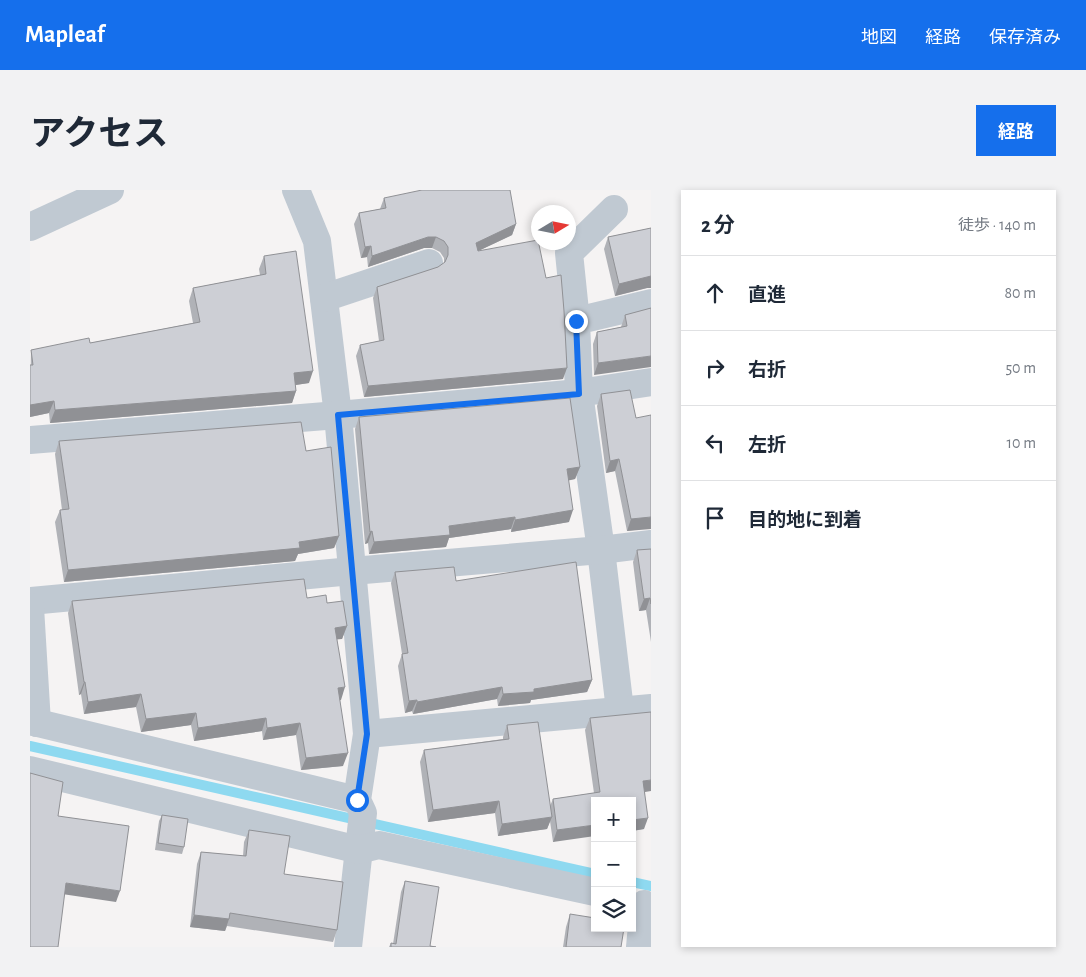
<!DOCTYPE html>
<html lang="ja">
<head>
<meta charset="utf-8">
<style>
  body { margin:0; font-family:"Alegreya Sans","Noto Sans JP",sans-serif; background:#f2f2f3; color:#1f2937 }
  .controls { position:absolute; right:15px; bottom:15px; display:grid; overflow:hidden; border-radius:0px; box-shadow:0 2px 8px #0003 }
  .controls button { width:45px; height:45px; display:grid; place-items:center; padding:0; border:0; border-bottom:1px solid #e0e1e3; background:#fff; color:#1f2937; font:25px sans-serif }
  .compass { position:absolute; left:501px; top:15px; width:45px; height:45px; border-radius:50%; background:#fff; box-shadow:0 2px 8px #0003; rotate:80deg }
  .stop { position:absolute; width:15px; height:15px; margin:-11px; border:4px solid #156fec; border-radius:50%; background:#fff }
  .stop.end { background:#156fec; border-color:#fff; box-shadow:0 1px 5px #0008 }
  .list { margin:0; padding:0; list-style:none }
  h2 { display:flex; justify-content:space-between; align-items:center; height:65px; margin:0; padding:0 20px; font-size:21px }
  h2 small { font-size:16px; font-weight:400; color:#747a83 }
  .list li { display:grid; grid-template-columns:32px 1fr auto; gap:15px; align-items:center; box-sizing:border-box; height:75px; padding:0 20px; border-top:1px solid #e0e1e3 }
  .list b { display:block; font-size:19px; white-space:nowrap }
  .list em { font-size:16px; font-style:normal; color:#747a83 }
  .icon { flex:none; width:28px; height:28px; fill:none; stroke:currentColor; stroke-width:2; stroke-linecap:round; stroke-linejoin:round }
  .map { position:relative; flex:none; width:621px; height:757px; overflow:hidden; border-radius:0px }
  header { display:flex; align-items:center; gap:30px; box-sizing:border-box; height:70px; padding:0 25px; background:#156fec; color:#fff }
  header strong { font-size:24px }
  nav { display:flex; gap:28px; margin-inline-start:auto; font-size:18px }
  .intro { display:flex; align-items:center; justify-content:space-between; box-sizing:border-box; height:120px; padding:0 30px }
  h1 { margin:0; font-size:35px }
  .button { padding:12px 22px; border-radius:0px; background:#156fec; color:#fff; font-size:18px; font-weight:700 }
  main { display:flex; gap:30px; padding:0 30px }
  aside { flex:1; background:#fff; border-radius:0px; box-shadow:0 2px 8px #0003 }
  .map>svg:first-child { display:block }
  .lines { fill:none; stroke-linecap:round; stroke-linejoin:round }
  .stream { stroke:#8ed9f0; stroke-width:10 }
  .minor { stroke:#c0c9d2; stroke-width:28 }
  .wall { fill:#b0b2b7 }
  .shaded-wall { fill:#909195 }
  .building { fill:#cdcfd5; stroke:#909195 }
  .route { stroke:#156fec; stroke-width:6 }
</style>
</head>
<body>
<header>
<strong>Mapleaf</strong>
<nav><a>地図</a><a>経路</a><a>保存済み</a></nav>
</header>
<div class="intro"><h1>アクセス</h1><a class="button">経路</a></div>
<main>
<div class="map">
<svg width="621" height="757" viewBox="0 0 621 757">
  <rect width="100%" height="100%" fill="#f5f3f3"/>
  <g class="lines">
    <g class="stream">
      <path d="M 0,556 L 565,684"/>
      <path d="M 602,692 L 621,696"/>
    </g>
    <g class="minor">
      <path d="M 266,0 L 287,51 L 308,225 L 337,544 L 327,610 L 333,623 L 318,757"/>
      <path d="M 0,37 L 80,0"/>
      <path d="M 294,108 L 399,73"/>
      <path d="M 621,113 L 546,131 L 549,203 L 621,192"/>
      <path d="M 546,131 L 539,63 L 584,19"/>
      <path d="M 0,250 L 308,225 L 549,203 L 571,360 L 590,520"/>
      <path d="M 0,411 L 322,381 L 571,360 L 621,354"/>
      <path d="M 0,417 L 7,533"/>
      <path d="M 0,531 L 327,610"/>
      <path d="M 337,544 L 621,518"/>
      <path d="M 0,580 L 329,660 L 349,655 L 565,702"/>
      <path d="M 610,757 L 614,714"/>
    </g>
  </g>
  <g class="wall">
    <path d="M 354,8 L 486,34 L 482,45 L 448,61 L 533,189 L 334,207 L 326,166 L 330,155 L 349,151 L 343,108 L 347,97 L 408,77 L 414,73 L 414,68 L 410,62 L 402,58 L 394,58 L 338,77 L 337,67 L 331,68 L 324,34 L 329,23 L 350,19 Z"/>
    <path d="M 621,38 L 621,98 L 617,98 L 585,106 L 574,59 L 578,47 Z"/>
    <path d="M 234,66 L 279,193 L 265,195 L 266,201 L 262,213 L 20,233 L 19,223 L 0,227 L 1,160 L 60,153 L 163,133 L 159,111 L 163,98 L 230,85 L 229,79 Z"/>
    <path d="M 621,118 L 564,185 L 563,154 L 567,142 L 591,137 L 595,125 Z"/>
    <path d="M 571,204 L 606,228 L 619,338 L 597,341 L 585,281 L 576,283 L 567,216 Z"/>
    <path d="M 329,227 L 550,277 L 545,289 L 538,290 L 539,332 L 481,342 L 481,339 L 419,348 L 416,357 L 339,364 L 338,353 L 335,354 L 325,239 Z"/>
    <path d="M 29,251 L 276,261 L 309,346 L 304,358 L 268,364 L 265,371 L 34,392 L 25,332 L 30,320 L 32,320 L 25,264 Z"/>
    <path d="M 621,359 L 621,452 L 616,420 L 609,421 L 603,372 L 607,360 Z"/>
    <path d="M 365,382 L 426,391 L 562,490 L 557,502 L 501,510 L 500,513 L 468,516 L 467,509 L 383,524 L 382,521 L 375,523 L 368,476 L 372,464 L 361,393 Z"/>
    <path d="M 277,408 L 297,413 L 317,436 L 312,449 L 307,449 L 311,510 L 310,510 L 313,576 L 271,580 L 266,545 L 233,550 L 232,541 L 164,551 L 161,535 L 111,542 L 106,517 L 54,524 L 51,504 L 49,505 L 38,423 L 42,411 Z"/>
    <path d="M 560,528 L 615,602 L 614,639 L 602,641 L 602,611 L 523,652 L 520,631 L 517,639 L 468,646 L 465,623 L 398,632 L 390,572 L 394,560 L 473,549 L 473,547 L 477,535 L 520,616 L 523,609 L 564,603 L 555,540 Z"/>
    <path d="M 132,625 L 154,657 L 152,664 L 125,660 L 129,631 Z"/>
    <path d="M 219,640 L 254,684 L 307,740 L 303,752 L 197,736 L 195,741 L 160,737 L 167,674 L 171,662 L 213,666 L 214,652 Z"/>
    <path d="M 375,691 L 400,756 L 406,757 L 359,757 L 361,753 L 363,754 L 371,702 Z"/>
    <path d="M 540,724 L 591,757 L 533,757 L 536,737 Z"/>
  </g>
  <g class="shaded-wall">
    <path d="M 486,34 L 482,45 L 442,64 L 446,53 Z"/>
    <path d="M 398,47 L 406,47 L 402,58 L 394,58 L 338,77 L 342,66 Z"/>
    <path d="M 341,56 L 337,67 L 331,68 L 335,57 Z"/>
    <path d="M 621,86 L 621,98 L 617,98 L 585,106 L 589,94 Z"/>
    <path d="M 621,166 L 621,177 L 564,185 L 568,173 Z"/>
    <path d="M 537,178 L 533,189 L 334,207 L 338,196 Z"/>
    <path d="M 283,181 L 279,193 L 259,196 L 264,183 Z"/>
    <path d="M 266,201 L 262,213 L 20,233 L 25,220 Z"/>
    <path d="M 24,211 L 19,223 L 0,227 L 0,215 Z"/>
    <path d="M 589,269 L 585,281 L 576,283 L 580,271 Z"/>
    <path d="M 550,277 L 545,289 L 532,292 L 537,279 Z"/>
    <path d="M 543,320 L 539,332 L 481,342 L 485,330 Z"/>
    <path d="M 485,327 L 481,339 L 419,348 L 416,357 L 339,364 L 344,352 L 419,336 Z"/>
    <path d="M 621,327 L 621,339 L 597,341 L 601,329 Z"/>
    <path d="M 342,341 L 338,353 L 335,354 L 340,342 Z"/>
    <path d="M 309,346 L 304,358 L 268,364 L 265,371 L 34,392 L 38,380 L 269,352 Z"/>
    <path d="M 620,408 L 616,420 L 609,421 L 614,409 Z"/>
    <path d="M 317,436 L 312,449 L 300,450 L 305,438 Z"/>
    <path d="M 562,490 L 557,502 L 501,510 L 500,513 L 468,516 L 473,504 Z"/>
    <path d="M 54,492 L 55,492 L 51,504 L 49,505 Z"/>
    <path d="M 315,497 L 311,510 L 304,511 L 308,498 Z"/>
    <path d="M 472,497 L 467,509 L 383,524 L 387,512 Z"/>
    <path d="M 111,504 L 106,517 L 54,524 L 58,512 Z"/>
    <path d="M 387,510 L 382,521 L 375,523 L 379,511 Z"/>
    <path d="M 166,523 L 161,535 L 111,542 L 116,529 Z"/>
    <path d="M 236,528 L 232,541 L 164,551 L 168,538 Z"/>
    <path d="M 270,533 L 266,545 L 233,550 L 237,538 Z"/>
    <path d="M 318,563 L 313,576 L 271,580 L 276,568 Z"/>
    <path d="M 621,590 L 621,601 L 609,603 L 613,591 Z"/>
    <path d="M 469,611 L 465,623 L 398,632 L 403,620 Z"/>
    <path d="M 522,627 L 517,639 L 468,646 L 472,634 Z"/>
    <path d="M 618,628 L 614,639 L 602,641 L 602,630 Z"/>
    <path d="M 565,635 L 565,646 L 523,652 L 527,640 Z"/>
    <path d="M 36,693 L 90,701 L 86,712 L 32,704 Z"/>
    <path d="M 164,725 L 199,729 L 195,741 L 160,737 Z"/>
  </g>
  <g class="building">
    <path d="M 392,0 L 480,0 L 486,34 L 446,53 L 448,61 L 508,50 L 516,88 L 531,85 L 534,121 L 537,178 L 338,196 L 330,155 L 354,150 L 347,97 L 408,77 L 415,72 L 418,65 L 418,57 L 414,51 L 406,47 L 398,47 L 342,66 L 341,56 L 335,57 L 329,23 L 356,18 L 354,8 Z"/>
    <path d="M 621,38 L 621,86 L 589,94 L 578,47 Z"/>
    <path d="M 266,61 L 283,181 L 264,183 L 266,201 L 25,220 L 24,211 L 0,215 L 0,175 L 3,175 L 1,160 L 59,148 L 60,153 L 170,132 L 163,98 L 236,84 L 234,66 Z"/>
    <path d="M 621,118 L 621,166 L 568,173 L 567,142 L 597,136 L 595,125 Z"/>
    <path d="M 600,200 L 606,228 L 621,225 L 621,327 L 601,329 L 589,269 L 580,271 L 571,204 Z"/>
    <path d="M 540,208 L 550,277 L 537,279 L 543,320 L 485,330 L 485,327 L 419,336 L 420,345 L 344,352 L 342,341 L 340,342 L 329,227 Z"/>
    <path d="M 271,232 L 276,261 L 301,257 L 309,346 L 269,352 L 270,358 L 38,380 L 30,320 L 39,319 L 29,251 Z"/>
    <path d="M 621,359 L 621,414 L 620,408 L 614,409 L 607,360 Z"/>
    <path d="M 546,372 L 562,490 L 504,499 L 504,502 L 473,504 L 472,497 L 387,512 L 387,510 L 379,511 L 372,464 L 378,463 L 365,382 L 424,377 L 426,391 Z"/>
    <path d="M 274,389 L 277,408 L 296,405 L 297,413 L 313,411 L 317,436 L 305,438 L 315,497 L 308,498 L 318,563 L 276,568 L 270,533 L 237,538 L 236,528 L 168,538 L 166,523 L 116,529 L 111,504 L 58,512 L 55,492 L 54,492 L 42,411 Z"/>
    <path d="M 621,522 L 621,590 L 613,591 L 618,628 L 602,630 L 602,611 L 565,611 L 565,635 L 527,640 L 523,609 L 570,602 L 560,528 Z"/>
    <path d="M 508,532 L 522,627 L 472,634 L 469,611 L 403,620 L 394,560 L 479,549 L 477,535 Z"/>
    <path d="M 0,583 L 33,592 L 28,626 L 99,636 L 90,701 L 36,693 L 28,757 L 0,757 Z"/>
    <path d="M 132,625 L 158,629 L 154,657 L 128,653 Z"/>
    <path d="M 219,640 L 260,646 L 254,684 L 313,692 L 307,740 L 200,723 L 199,729 L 164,725 L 171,662 L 216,666 Z"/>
    <path d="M 375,691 L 409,697 L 400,756 L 406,757 L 361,757 L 361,753 L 366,754 Z"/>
    <path d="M 540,724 L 565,728 L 565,738 L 594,738 L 591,757 L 536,757 Z"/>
  </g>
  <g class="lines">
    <path class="route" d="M 327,610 L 337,544 L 308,225 L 549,204 L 546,131"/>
  </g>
</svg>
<div class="controls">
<button>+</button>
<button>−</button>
<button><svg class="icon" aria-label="layers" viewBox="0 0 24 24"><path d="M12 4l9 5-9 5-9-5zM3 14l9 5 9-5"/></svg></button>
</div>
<svg class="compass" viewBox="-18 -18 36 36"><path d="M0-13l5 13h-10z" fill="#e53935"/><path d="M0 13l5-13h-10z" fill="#747a83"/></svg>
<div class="stop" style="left:327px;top:610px"></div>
<div class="stop end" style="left:546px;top:131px"></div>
</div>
<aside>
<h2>2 分<small>徒歩 · 140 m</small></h2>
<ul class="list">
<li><svg class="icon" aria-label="ahead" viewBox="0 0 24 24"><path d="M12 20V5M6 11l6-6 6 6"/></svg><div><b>直進</b></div><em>80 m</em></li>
<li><svg class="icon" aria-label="right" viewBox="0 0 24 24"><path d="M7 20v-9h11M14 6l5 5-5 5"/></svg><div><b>右折</b></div><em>50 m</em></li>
<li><svg class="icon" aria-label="left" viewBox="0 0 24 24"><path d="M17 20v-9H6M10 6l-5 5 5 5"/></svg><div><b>左折</b></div><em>10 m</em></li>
<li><svg class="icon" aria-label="arrive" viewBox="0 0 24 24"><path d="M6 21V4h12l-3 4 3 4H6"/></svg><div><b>目的地に到着</b></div></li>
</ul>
</aside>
</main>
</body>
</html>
